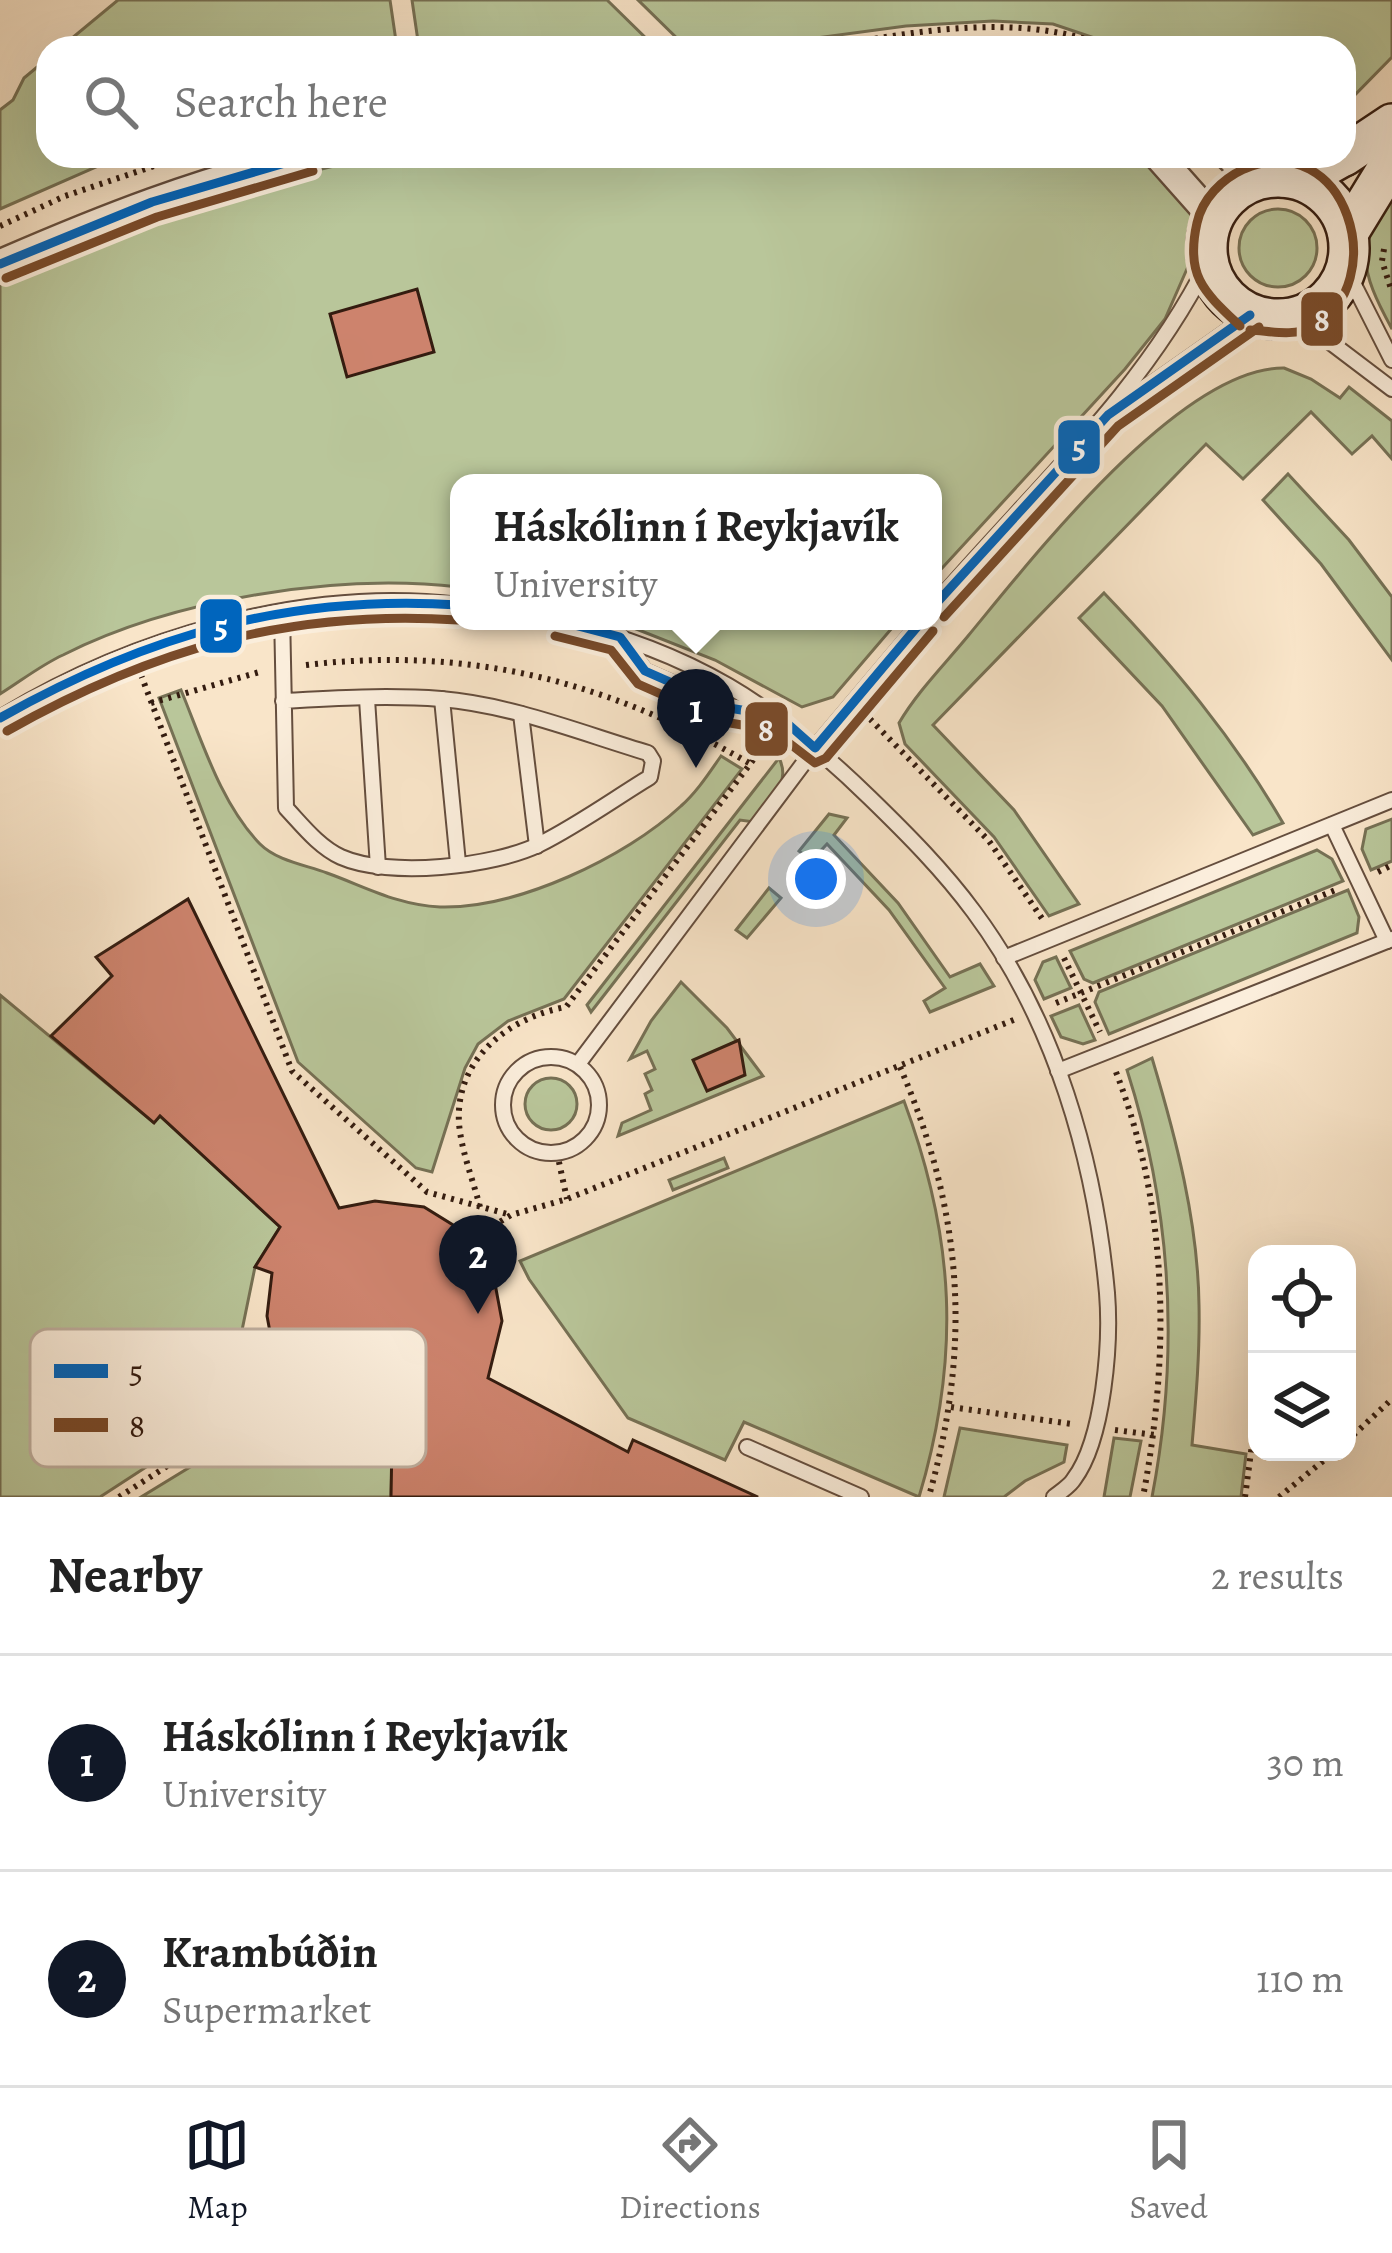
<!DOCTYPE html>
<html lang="en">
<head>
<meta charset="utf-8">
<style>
  body { margin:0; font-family:Alegreya,serif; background:#f2f2f2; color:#222 }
  .controls { position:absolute; right:36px; bottom:36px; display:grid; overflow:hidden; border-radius:24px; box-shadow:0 12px 48px #0002 }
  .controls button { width:108px; height:108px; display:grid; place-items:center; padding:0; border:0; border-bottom:3px solid #e0e0e0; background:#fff; color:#222; font:60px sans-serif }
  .you { position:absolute; left:816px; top:879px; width:42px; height:42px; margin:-30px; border:9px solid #fff; border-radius:50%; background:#1a73e8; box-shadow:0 0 0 18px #1a73e833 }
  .badge { display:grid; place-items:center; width:78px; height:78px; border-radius:50%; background:#111827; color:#fff; font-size:39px; font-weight:700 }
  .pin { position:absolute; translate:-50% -99px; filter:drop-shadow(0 3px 6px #0008) }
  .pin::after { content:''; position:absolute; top:63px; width:42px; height:36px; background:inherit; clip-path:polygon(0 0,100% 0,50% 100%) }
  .popup { position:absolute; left:450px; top:474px; width:492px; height:156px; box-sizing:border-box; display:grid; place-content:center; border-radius:24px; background:#fff; filter:drop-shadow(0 3px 9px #0005); font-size:39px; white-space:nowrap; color:#767676 }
  .popup b { font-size:45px; color:#222 }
  .popup::after { content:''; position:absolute; left:50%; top:100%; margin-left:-24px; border:24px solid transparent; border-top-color:#fff }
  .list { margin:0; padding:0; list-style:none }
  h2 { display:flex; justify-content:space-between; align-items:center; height:156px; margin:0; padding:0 48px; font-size:51px }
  h2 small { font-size:39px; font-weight:400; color:#767676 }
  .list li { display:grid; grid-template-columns:78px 1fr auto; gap:36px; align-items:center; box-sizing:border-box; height:216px; padding:0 48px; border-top:3px solid #e0e0e0 }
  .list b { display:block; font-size:45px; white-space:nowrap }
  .list p { margin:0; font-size:39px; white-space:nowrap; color:#767676 }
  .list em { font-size:39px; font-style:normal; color:#767676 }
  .icon { flex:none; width:66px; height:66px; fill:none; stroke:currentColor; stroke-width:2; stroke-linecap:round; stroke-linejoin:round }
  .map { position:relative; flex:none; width:1392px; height:1497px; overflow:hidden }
  .search { position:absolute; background:#fff; box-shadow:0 12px 48px #0002; left:36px; right:36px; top:36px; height:132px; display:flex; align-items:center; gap:30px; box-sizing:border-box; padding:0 42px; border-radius:36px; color:#767676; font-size:45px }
  .sheet { height:588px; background:#fff }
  nav { display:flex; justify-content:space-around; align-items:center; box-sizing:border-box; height:168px; border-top:3px solid #e0e0e0; background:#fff; font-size:33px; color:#767676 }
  nav a { display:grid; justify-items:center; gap:6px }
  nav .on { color:#111827 }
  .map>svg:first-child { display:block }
  .green { fill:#b9c69a; stroke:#767155; stroke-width:3 }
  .building { fill:#cd836d; stroke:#341c10; stroke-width:3 }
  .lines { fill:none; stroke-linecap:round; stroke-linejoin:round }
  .lane-casing { stroke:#654e3e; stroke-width:18 }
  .street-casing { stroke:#654e3e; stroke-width:32 }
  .secondary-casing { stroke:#341c10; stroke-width:44 }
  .path { stroke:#341c10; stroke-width:6; stroke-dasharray:3 6; stroke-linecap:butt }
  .lane { stroke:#fbeedc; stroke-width:14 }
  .street { stroke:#fbeedc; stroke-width:27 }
  .secondary { stroke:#fbeedc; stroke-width:39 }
  .bus-1-casing { stroke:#fbeedc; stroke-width:18 }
  .bus-2-casing { stroke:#fbeedc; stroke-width:18 }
  .bus-1 { stroke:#0065bd; stroke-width:9 }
  .bus-2 { stroke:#7a4b2a; stroke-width:9 }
  .key { fill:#fbeedc; stroke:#bfaf9f; stroke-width:3 }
  .key-label { font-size:33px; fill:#341c10 }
  .line-badge { stroke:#fbeedc; stroke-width:4.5 }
  .badge-label { font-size:33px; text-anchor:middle; font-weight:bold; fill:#fff }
</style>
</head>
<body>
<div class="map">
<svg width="1392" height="1497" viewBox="0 0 1392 1497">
  <rect width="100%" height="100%" fill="#f9e5c9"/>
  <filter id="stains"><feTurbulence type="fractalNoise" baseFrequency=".00167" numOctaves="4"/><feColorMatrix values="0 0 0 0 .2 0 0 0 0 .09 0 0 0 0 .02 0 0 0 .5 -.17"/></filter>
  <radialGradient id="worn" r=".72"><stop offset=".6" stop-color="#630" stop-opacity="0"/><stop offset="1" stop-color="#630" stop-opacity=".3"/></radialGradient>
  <g class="green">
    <path d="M 118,0 L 390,0 L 397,48 L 60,48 Z"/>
    <path d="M 412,0 L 607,0 L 656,48 L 419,48 Z"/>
    <path d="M 638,0 L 1392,0 L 1392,57 L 1344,106 L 1344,48 L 1124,48 L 1053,24 L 993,21 L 906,26 L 742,48 L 687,48 Z"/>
    <path d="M 48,58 L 48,156 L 138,156 L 103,164 L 0,209 L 0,110 L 13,100 L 24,78 Z"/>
    <path d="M 378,156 L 1139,156 L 1153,166 L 1193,215 L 1190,262 L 1165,319 L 1125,369 L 933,578 L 933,483 L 459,483 L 459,587 C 336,573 174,599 63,655 C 41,665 21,681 0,694 L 0,283 C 125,224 243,185 378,156 Z"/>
    <path d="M 1392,189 L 1392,329 C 1359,269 1355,246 1392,189 Z"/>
    <circle cx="1278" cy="248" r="39"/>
    <path d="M 1284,368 L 1311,379 L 1340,398 L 1349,387 L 1392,421 L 1392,459 L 1372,436 L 1352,454 L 1311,412 L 1243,479 L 1206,444 L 933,725 L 1014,810 L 1079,904 L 1049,916 L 994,837 L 905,744 L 899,723 C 917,692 945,664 968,636 C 1031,560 1180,367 1284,368 Z"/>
    <path d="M 1288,474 L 1349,540 L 1392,597 L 1392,660 L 1321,564 L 1263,500 Z"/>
    <path d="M 1104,593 C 1172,664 1233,737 1283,823 L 1253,835 L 1162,706 L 1079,618 Z"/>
    <path d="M 616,621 L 898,621 L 833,697 L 802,707 L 715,660 Z"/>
    <path d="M 181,690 C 202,741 221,804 260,844 C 277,861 306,865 327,873 C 366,887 397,905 440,907 C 517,909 625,858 681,806 C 697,792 709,773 721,756 L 742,769 L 564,999 L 508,1021 L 478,1044 L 465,1068 L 432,1172 L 416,1168 L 298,1062 L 159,698 Z"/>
    <path d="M 779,758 C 792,784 769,801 754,822 L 740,820 L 591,1012 L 587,1005 Z"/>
    <path d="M 829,814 L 847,818 L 834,835 L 898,903 L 950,977 L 980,964 L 994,986 L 930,1012 L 924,1001 L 945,988 L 889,910 L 827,844 L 811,861 L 799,851 Z"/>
    <path d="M 1392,819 L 1392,861 L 1371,870 L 1362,849 L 1366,829 Z"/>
    <path d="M 1317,850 L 1332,859 L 1343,881 L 1093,983 L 1084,979 L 1070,951 Z"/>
    <path d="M 769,888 L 781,898 L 747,938 L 736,930 Z"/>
    <path d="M 1348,890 L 1359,917 L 1357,933 L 1109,1034 L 1095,1002 L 1099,992 Z"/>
    <path d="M 1056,957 L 1071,988 L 1044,999 L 1035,980 L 1043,962 Z"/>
    <path d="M 681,982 L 727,1028 L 763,1076 L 618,1136 L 622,1123 L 651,1110 L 645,1094 L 652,1090 L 645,1074 L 655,1069 L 647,1051 L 630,1059 L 651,1021 Z"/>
    <path d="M 0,995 L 153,1122 L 160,1116 L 280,1227 L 255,1267 L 240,1340 L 221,1348 L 220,1360 L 237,1408 L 100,1497 L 0,1497 Z"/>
    <path d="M 1079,1005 L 1095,1040 L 1083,1044 L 1061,1037 L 1051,1016 Z"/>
    <path d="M 1152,1058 C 1176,1138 1198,1222 1199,1305 C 1200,1352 1196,1398 1192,1445 L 1246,1454 L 1241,1497 L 1152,1497 C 1180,1352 1172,1211 1127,1070 Z"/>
    <circle cx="551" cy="1104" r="26"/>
    <path d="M 904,1101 C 955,1238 961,1357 919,1497 L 744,1422 L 725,1460 L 628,1418 L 529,1279 L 520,1261 Z"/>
    <path d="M 724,1158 L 728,1168 L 673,1190 L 669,1180 Z"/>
    <path d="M 293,1404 L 315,1427 L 392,1459 L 391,1497 L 141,1497 Z"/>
    <path d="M 960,1428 L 1067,1445 L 1064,1462 L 1025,1481 L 1004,1497 L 944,1497 Z"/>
    <path d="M 1114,1438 L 1141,1441 L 1130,1497 L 1104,1497 Z"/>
  </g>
  <g class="building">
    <path d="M 417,289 L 434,352 L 347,377 L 330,314 Z"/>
    <path d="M 188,899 L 339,1208 L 375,1201 L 424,1207 L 466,1233 L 482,1251 L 493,1273 L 502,1321 L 488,1378 L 628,1452 L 633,1440 L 758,1497 L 391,1497 L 392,1440 L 346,1430 L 323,1419 L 304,1404 L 276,1364 L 267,1316 L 272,1273 L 255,1267 L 280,1227 L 160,1116 L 154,1123 L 51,1036 L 112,976 L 96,957 Z"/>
    <path d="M 739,1040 L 745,1075 L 707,1091 L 693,1060 Z"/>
  </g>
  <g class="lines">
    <defs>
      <g id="lane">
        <path d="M 1346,269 L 1392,360"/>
        <path d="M 1297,317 L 1392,389"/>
        <path d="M 1122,405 L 1250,315"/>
        <path d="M 933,607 C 1029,494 1141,396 1208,262"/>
        <path d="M 282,613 L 286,808 C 302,825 319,847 341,857 C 388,878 494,867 540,844 C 578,825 614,799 650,777 L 653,761 L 648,753 C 581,733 512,705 441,699 C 389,695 335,698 283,701"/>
        <path d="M 559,621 C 691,651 775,705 870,798 C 907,834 943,870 974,912 C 1055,1021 1095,1160 1107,1293 C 1111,1342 1104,1439 1074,1479 C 1070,1486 1060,1492 1054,1497"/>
        <path d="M 620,637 L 645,671 L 729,708 L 769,714"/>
        <path d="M 367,699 L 378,867"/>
        <path d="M 442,699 L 458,863"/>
        <path d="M 521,714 L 537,846"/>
        <path d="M 0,718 C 130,638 305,586 459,605"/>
        <path d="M 1332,825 L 1387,941"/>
        <path d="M 1004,958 L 1392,800"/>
        <circle cx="551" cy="1105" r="48"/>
        <path d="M 578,1064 L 815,748 L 922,621"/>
        <path d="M 1058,1071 L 1392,939"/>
        <path d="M 747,1447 L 861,1497"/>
      </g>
      <g id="street">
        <path d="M 1158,156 L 1213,218"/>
        <path d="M 1229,156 L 1254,181"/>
        <path d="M 0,264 C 101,220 202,180 309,156"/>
      </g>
      <g id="secondary">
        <path d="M 1344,156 L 1392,124"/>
        <path d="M 1284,177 L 1320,169 L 1343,156"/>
        <circle cx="1278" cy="248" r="71"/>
        <path d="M 1348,233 L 1392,161"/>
      </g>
    </defs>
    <use href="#lane" class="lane-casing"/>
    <use href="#street" class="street-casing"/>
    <use href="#secondary" class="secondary-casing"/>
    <g class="path">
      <path d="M 822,48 C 917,31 1020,11 1112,48"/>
      <path d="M 0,226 L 65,196 L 160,164"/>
      <path d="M 1384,249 L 1382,261 L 1392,292"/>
      <path d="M 306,665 C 469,646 607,681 749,763"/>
      <path d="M 141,675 L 292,1071 L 427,1192 L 511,1215"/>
      <path d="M 151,703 L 263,671"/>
      <path d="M 870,719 L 989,841 L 1043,920"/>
      <path d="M 1378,872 L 1392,865"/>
      <path d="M 1064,958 L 1100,1032"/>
      <path d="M 1056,1003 L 1338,889"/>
      <path d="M 900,1067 C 963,1212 972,1344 929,1496"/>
      <path d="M 1116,1072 C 1169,1209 1170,1354 1143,1497"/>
      <path d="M 557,1153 L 567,1199"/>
      <path d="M 480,1207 C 473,1180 461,1150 459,1123 C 455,1059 509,1017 566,1007 L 769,739"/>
      <path d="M 485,1231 L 511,1215 L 567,1199 L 1016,1019"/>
      <path d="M 466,1233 L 485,1231 L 478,1247"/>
      <path d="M 951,1407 L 1072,1424"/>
      <path d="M 1115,1430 L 1155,1435"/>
      <path d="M 1347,1441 L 1392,1399"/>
      <path d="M 119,1497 L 267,1402 L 258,1369 L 276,1364"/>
      <path d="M 1245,1497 L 1253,1437"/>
      <path d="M 1279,1497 L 1334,1452"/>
    </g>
    <use href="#lane" class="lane"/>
    <use href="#street" class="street"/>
    <use href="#secondary" class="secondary"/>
    <defs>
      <g id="bus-1">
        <path d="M 0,264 L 152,202 L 309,156"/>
        <path d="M 933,607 L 1108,415 L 1250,315"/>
        <path d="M 559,621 L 620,637 L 645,671 L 729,708 L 779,716 L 815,748 L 922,621"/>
        <path d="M 0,718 C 147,635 289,594 459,605"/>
      </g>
      <g id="bus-2">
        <path d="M 6,278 L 157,217 L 313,171"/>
        <path d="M 1240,326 C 1204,292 1185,276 1197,223 C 1202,199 1222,179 1244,169 C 1348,126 1392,283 1313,327 C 1292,337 1271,331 1250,330"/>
        <path d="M 944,617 L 1118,426 L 1259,327"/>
        <path d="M 555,636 L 611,650 L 638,684 L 724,722 L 772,730 L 815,763 L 826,758 L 933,631"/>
        <path d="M 7,731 C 152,649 291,609 458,620"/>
      </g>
    </defs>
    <use href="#bus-1" class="bus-1-casing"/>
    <use href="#bus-2" class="bus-2-casing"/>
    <use href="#bus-1" class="bus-1"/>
    <use href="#bus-2" class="bus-2"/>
  </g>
  <rect x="30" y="1329" width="396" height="138" rx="18" class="key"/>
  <rect x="54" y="1364" width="54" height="14" fill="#0065bd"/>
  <rect x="54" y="1418" width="54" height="14" fill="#7a4b2a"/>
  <g class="key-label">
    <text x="129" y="1383">5</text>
    <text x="129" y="1437">8</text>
  </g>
  <g class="line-badge">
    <rect x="1299" y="290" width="46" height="58" rx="12" fill="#7a4b2a"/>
    <rect x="1056" y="418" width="46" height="58" rx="12" fill="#0065bd"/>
    <rect x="198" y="597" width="46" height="58" rx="12" fill="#0065bd"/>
    <rect x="743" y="700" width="47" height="58" rx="12" fill="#7a4b2a"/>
  </g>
  <g class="badge-label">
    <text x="1322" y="331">8</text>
    <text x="1079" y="458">5</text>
    <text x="221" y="638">5</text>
    <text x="766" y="741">8</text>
  </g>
  <rect width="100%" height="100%" filter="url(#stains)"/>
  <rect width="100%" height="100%" fill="url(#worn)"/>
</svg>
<div class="controls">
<button><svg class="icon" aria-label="locate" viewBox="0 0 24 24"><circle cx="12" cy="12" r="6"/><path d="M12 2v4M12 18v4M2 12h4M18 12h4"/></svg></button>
<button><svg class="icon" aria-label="layers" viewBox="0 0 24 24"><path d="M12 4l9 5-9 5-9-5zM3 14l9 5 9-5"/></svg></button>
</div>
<div class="you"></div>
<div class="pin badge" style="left:696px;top:768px">1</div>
<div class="popup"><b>Háskólinn í Reykjavík</b>University</div>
<div class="pin badge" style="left:478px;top:1314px">2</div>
<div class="search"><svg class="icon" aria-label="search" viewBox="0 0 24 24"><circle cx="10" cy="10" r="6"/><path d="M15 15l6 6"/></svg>Search here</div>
</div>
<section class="sheet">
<h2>Nearby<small>2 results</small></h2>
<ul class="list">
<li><span class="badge">1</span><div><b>Háskólinn í Reykjavík</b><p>University</p></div><em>30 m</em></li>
<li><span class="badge">2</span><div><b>Krambúðin</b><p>Supermarket</p></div><em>110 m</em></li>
</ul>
</section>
<nav>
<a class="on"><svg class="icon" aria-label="map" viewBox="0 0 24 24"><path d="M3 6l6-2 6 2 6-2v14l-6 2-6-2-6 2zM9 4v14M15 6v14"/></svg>Map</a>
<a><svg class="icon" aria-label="directions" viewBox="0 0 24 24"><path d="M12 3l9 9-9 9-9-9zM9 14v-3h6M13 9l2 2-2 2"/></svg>Directions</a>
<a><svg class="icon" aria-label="saved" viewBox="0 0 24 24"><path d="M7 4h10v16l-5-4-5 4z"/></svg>Saved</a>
</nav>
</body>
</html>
